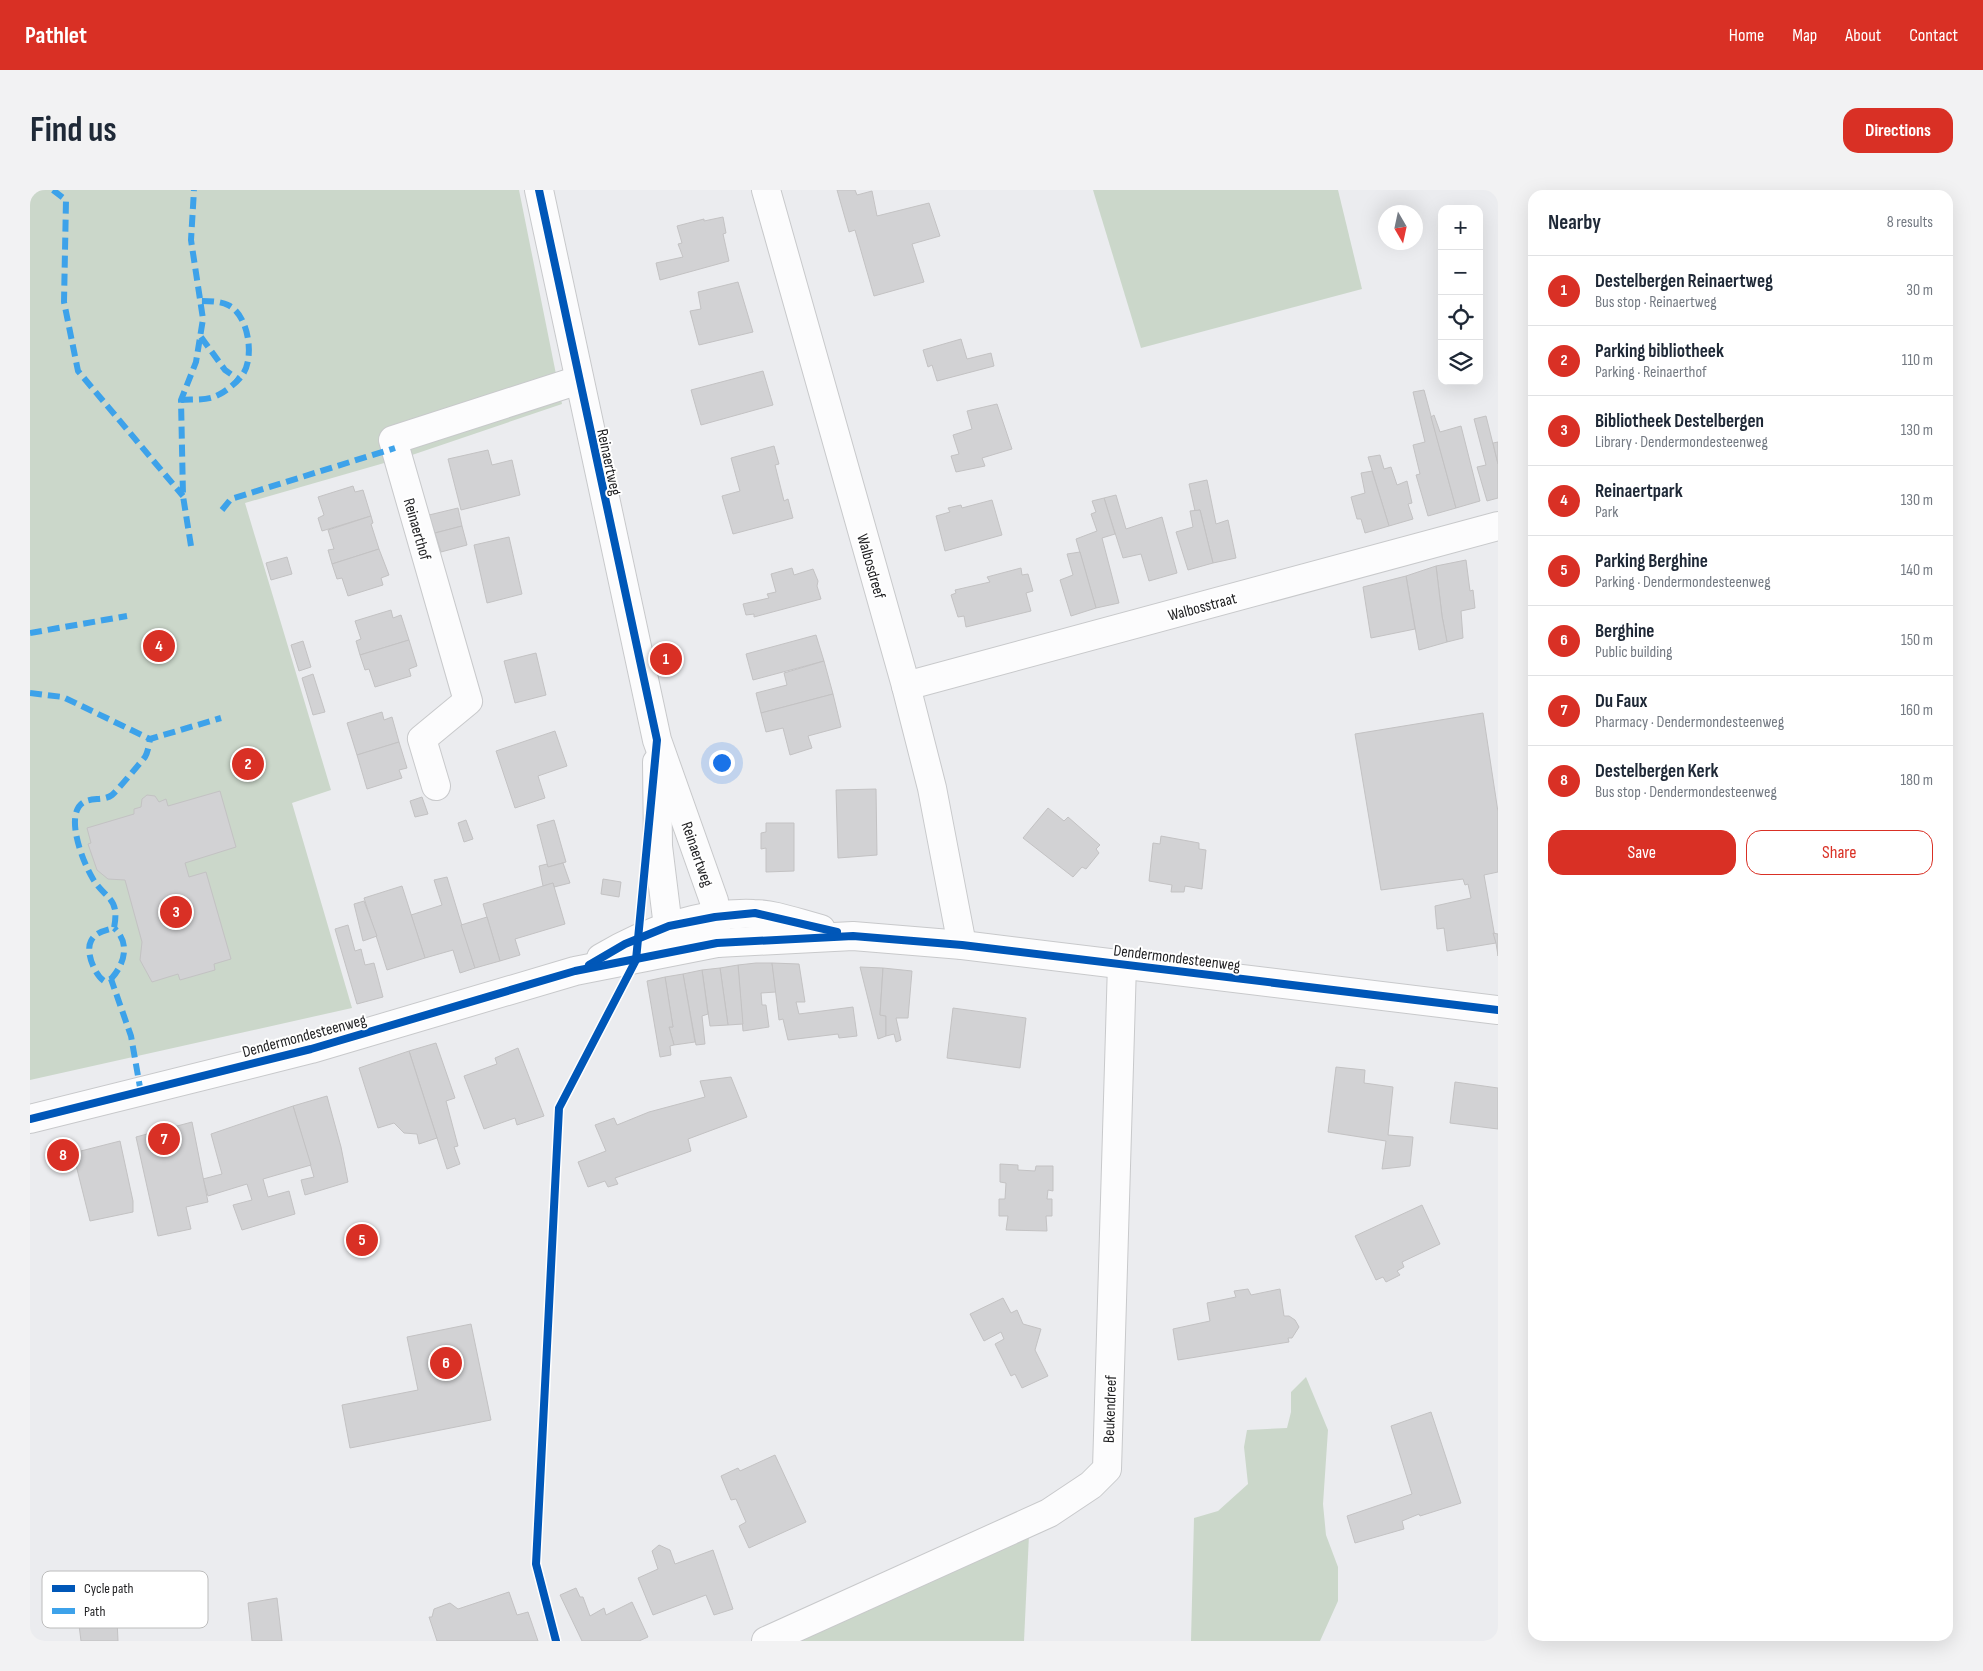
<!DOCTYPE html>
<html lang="en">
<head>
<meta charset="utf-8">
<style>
  body { margin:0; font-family:"Sofia Sans Condensed",sans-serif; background:#f2f2f3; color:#1f2937 }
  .controls { position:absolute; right:15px; top:15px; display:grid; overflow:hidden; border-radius:10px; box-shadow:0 5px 20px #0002 }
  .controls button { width:45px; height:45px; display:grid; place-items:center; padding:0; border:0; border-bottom:1px solid #e0e1e3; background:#fff; color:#1f2937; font:25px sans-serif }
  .compass { position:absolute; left:1348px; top:15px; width:45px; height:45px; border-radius:50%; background:#fff; box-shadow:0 5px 20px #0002; rotate:171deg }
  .you { position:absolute; left:691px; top:572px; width:18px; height:18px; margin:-12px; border:4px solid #fff; border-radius:50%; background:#1a73e8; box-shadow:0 0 0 8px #1a73e833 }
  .badge { display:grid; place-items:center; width:32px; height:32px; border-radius:50%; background:#d93025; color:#fff; font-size:16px; font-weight:700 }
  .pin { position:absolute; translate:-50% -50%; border:2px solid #fff; box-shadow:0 1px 5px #0006 }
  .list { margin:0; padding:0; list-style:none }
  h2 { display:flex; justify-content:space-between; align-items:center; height:65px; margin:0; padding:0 20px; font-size:21px }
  h2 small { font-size:16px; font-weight:400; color:#747a83 }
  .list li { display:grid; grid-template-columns:32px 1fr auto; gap:15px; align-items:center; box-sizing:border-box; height:70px; padding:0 20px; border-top:1px solid #e0e1e3 }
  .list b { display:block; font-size:19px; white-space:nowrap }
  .list p { margin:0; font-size:16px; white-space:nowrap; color:#747a83 }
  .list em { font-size:16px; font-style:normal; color:#747a83 }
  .actions { display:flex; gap:10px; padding:15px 20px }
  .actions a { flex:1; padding:11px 0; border:1px solid #d93025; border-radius:15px; text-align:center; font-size:18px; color:#d93025 }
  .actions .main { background:#d93025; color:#fff }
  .icon { flex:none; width:28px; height:28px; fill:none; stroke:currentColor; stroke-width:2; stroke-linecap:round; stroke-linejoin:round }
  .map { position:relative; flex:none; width:1468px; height:1451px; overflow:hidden; border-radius:15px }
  header { display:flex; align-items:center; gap:30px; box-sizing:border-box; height:70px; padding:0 25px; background:#d93025; color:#fff }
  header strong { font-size:24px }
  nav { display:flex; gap:28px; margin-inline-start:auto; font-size:18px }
  .intro { display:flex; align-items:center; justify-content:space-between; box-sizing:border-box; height:120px; padding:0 30px }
  h1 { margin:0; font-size:35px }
  .button { padding:12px 22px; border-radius:15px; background:#d93025; color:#fff; font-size:18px; font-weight:700 }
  main { display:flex; gap:30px; padding:0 30px }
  aside { flex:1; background:#fff; border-radius:15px; box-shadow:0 5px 20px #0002 }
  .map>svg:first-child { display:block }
  .green { fill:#cbd7ca }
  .building { fill:#d2d2d4; stroke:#c3c2c3 }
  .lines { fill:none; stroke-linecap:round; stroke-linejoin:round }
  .minor-casing { stroke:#c8c9cb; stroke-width:30 }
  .major-casing { stroke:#c8c9cb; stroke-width:30 }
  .minor { stroke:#fcfcfd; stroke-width:28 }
  .major { stroke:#fcfcfd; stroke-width:28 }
  .quiet { stroke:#3da2ea; stroke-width:6; stroke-dasharray:12 6; stroke-linecap:butt }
  .cycleway-casing { stroke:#fff; stroke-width:11 }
  .cycleway { stroke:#0057b8; stroke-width:8 }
  .labels { text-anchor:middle; stroke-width:4; stroke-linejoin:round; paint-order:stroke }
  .street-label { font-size:16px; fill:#1e1e20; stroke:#fff }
  .key { fill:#fff; stroke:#bcbcbc; stroke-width:1 }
  .key-label { font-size:14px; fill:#1e1e20 }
</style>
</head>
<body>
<header>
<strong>Pathlet</strong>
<nav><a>Home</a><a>Map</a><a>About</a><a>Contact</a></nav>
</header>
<div class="intro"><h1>Find us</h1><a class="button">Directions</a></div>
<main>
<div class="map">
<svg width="1468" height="1451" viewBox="0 0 1468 1451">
  <rect width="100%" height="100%" fill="#ebecef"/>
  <g class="green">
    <path d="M 0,0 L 489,0 L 532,214 L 382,265 L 215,313 L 301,600 L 262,613 L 322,818 L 0,890 Z"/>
    <path d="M 1063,0 L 1308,0 L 1332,99 L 1111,158 Z"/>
    <path d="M 1276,1187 L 1298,1240 L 1293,1314 L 1296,1345 L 1308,1377 L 1308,1411 L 1290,1451 L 1161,1451 L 1164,1328 L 1188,1321 L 1218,1294 L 1214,1257 L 1217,1240 L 1257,1238 L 1261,1222 L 1261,1202 Z"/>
    <path d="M 999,1345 L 994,1451 L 767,1451 Z"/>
  </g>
  <g class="building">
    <path d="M 807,0 L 825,0 L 827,5 L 842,1 L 847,26 L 899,13 L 910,46 L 882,54 L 894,92 L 844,106 L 825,40 L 819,42 Z"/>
    <path d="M 693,27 L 696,43 L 693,44 L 699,71 L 630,90 L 626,73 L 653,67 L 648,54 L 652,53 L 647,36 L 674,29 L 674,31 Z"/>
    <path d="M 708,92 L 723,142 L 669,155 L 660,121 L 671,119 L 668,102 Z"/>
    <path d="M 931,149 L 937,169 L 961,163 L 964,176 L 907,191 L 902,175 L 898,177 L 893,160 Z"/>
    <path d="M 733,181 L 743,215 L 671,235 L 661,200 Z"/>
    <path d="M 1394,200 L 1426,318 L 1398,326 L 1386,285 L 1390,284 L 1383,255 L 1395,252 L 1383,202 Z"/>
    <path d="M 967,214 L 982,259 L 952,268 L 955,276 L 926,282 L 921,266 L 929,264 L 923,245 L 942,239 L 937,221 Z"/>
    <path d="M 1404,225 L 1410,242 L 1431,236 L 1450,311 L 1426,318 L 1401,227 Z"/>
    <path d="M 1456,226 L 1468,274 L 1468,308 L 1457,311 L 1447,277 L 1456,275 L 1444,229 Z"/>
    <path d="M 1468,252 L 1468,274 L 1463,253 Z"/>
    <path d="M 744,256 L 749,274 L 745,275 L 754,311 L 758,309 L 763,328 L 703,344 L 692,306 L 710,301 L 701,268 Z"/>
    <path d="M 458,260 L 462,275 L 482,270 L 490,305 L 431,320 L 418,269 Z"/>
    <path d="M 1350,265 L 1354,279 L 1361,277 L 1367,295 L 1377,291 L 1382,313 L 1378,314 L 1383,329 L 1359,336 L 1338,267 Z"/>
    <path d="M 1342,281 L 1359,336 L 1335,343 L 1331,329 L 1327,329 L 1321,307 L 1335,303 L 1331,283 Z"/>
    <path d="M 1177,290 L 1186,334 L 1198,330 L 1206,368 L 1183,373 L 1170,320 L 1165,321 L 1159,294 Z"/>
    <path d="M 323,296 L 325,302 L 333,300 L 341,326 L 292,341 L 288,328 L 294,325 L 288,307 Z"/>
    <path d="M 1086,305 L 1096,339 L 1132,327 L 1147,383 L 1119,391 L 1111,364 L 1093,368 L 1074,308 Z"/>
    <path d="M 1074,308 L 1085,344 L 1072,348 L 1089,413 L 1066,418 L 1046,349 L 1067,341 L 1061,324 L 1066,322 L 1062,311 Z"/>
    <path d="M 962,310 L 972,345 L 915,361 L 906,326 L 920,322 L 918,318 L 931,315 L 932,318 Z"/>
    <path d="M 428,318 L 432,336 L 405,343 L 399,325 Z"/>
    <path d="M 1170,320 L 1183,373 L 1158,380 L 1146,342 L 1163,337 L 1160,321 Z"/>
    <path d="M 341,326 L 343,333 L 341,334 L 349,359 L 302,374 L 298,360 L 304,359 L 298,340 Z"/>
    <path d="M 432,336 L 437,355 L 411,362 L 405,343 Z"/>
    <path d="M 479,347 L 492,404 L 457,413 L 444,355 Z"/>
    <path d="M 349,359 L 359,385 L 351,388 L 353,395 L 318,406 L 312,388 L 307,389 L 302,374 Z"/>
    <path d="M 1050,362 L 1066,418 L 1041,426 L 1030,390 L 1043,385 L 1037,364 Z"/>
    <path d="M 257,367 L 262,384 L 241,390 L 236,373 Z"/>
    <path d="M 1436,370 L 1440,401 L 1443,400 L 1445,418 L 1431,421 L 1433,448 L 1417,452 L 1412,426 L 1406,376 Z"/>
    <path d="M 1406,376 L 1412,426 L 1417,452 L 1389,460 L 1376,386 Z"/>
    <path d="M 762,378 L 764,385 L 783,379 L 788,391 L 787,396 L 791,409 L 724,427 L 724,424 L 716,425 L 713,414 L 739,408 L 737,404 L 746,402 L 741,384 Z"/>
    <path d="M 991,378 L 992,385 L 998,384 L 1003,401 L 996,403 L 1001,421 L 936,437 L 934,426 L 928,427 L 921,405 L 926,403 L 925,400 L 960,392 L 957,387 Z"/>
    <path d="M 1376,386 L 1385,439 L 1341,448 L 1333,397 Z"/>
    <path d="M 361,420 L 363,428 L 371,425 L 379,450 L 330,465 L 326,451 L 331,449 L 325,431 Z"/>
    <path d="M 786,445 L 794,471 L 723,490 L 716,464 Z"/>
    <path d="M 379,450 L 387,476 L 379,479 L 381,486 L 345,497 L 339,479 L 335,480 L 330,465 Z"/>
    <path d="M 273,451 L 281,477 L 269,481 L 261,455 Z"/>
    <path d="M 506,463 L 516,505 L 485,513 L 474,471 Z"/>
    <path d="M 794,471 L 803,504 L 731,523 L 726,503 L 757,495 L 754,483 Z"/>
    <path d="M 283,484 L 295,522 L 283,525 L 272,488 Z"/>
    <path d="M 803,504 L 811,537 L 778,546 L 782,558 L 760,565 L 753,538 L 736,542 L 731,523 Z"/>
    <path d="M 352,522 L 354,530 L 362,527 L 369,552 L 327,565 L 317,533 Z"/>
    <path d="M 1453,523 L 1468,622 L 1468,682 L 1454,685 L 1466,753 L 1417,761 L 1414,738 L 1407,739 L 1405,716 L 1441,708 L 1438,694 L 1435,695 L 1433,689 L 1351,700 L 1325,544 Z"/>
    <path d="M 525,541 L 537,576 L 508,586 L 515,608 L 485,618 L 466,561 Z"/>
    <path d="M 369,552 L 377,578 L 369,580 L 372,588 L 337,599 L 327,565 Z"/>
    <path d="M 846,599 L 847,665 L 808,668 L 806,600 Z"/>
    <path d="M 190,601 L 206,657 L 155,673 L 159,687 L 176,682 L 201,769 L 184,774 L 185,780 L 150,790 L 148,784 L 122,792 L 110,770 L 112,752 L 95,690 L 78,689 L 67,680 L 58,654 L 61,653 L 57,638 L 104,624 L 104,619 L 111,617 L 112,609 L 117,605 L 125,606 L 129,612 L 136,609 L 138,616 Z"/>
    <path d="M 392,607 L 398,624 L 385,627 L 380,611 Z"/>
    <path d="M 1018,618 L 1034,631 L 1038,627 L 1070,655 L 1066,659 L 1069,663 L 1056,679 L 1052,677 L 1043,687 L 993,648 Z"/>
    <path d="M 436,630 L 443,649 L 434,652 L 428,633 Z"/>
    <path d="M 524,630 L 536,672 L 518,677 L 507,635 Z"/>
    <path d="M 736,633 L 764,633 L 764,681 L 736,682 L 736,658 L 731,659 L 731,643 L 736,642 Z"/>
    <path d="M 1131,646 L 1169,653 L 1169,659 L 1176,660 L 1172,699 L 1155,696 L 1154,702 L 1141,702 L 1142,695 L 1119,691 L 1123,653 L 1130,654 Z"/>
    <path d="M 533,673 L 540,693 L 524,697 L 523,693 L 513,696 L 509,676 L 517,674 L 518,677 Z"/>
    <path d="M 417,687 L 445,778 L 430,783 L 423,760 L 395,768 L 381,725 L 412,715 L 404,690 Z"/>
    <path d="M 573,689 L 591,692 L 589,707 L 571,704 Z"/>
    <path d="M 523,693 L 535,734 L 485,749 L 490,765 L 470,771 L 453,714 Z"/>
    <path d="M 372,696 L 395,768 L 357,780 L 334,708 Z"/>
    <path d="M 334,711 L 347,746 L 333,751 L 324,714 Z"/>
    <path d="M 457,727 L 470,771 L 445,778 L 431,735 Z"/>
    <path d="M 318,735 L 325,761 L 331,759 L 335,775 L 344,773 L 353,807 L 327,814 L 305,739 Z"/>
    <path d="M 1463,743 L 1468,744 L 1468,766 L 1466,753 Z"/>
    <path d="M 726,773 L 742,773 L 746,802 L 731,803 L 732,815 L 736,815 L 739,837 L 713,841 L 708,775 Z"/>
    <path d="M 742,773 L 769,774 L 775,812 L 766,812 L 769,824 L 823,817 L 827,846 L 809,848 L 808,844 L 758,850 L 753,829 L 749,830 Z"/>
    <path d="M 708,775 L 713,834 L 698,835 L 690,778 Z"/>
    <path d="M 830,777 L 853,778 L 850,825 L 856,826 L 856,846 L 848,849 Z"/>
    <path d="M 690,778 L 698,835 L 680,836 L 672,780 Z"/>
    <path d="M 853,778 L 882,781 L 878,828 L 866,828 L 871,850 L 866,852 L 864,844 L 856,846 L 856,826 L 850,825 Z"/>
    <path d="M 672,780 L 678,824 L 672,826 L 675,854 L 666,855 L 653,784 Z"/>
    <path d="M 653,784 L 665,852 L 644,855 L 639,837 L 643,837 L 635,787 Z"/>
    <path d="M 635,787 L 643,837 L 639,837 L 644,855 L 640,856 L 641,865 L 630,867 L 617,791 Z"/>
    <path d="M 923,818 L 996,828 L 990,878 L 917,868 Z"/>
    <path d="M 406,853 L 425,908 L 416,911 L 428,956 L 424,957 L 430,974 L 417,979 L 379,861 Z"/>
    <path d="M 488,858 L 514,926 L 487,935 L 485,928 L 454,939 L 434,886 L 467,874 L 465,868 Z"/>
    <path d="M 379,861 L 407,948 L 389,954 L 387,944 L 374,943 L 364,933 L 348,938 L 329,878 Z"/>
    <path d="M 1306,877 L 1335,880 L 1334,893 L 1363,897 L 1358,945 L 1383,947 L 1380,976 L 1352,979 L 1356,951 L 1298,942 Z"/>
    <path d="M 701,887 L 717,927 L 658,949 L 661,961 L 585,988 L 588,994 L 578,997 L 575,991 L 558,997 L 548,972 L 576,961 L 565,935 L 584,928 L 587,935 L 619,922 L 675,907 L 670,891 Z"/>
    <path d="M 1425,892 L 1468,898 L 1468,939 L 1420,933 Z"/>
    <path d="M 297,906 L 311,957 L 318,992 L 275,1005 L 271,990 L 284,987 L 263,916 Z"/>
    <path d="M 263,916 L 281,975 L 233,989 L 238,1007 L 259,1001 L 265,1024 L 212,1040 L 203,1015 L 222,1010 L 217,994 L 178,1006 L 173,989 L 192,984 L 181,944 Z"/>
    <path d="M 162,932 L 178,1012 L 156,1017 L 161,1039 L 128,1046 L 106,947 Z"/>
    <path d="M 90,951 L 103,1011 L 103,1022 L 60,1031 L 43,963 Z"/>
    <path d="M 970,974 L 988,975 L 988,980 L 1005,981 L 1006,976 L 1023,976 L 1023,1001 L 1018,1000 L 1017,1009 L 1022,1009 L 1022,1026 L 1016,1026 L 1017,1041 L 976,1040 L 978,1026 L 969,1026 L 969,1009 L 975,1009 L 976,993 L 970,992 Z"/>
    <path d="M 1392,1015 L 1410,1054 L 1372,1072 L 1374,1077 L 1367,1081 L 1370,1085 L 1356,1092 L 1353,1087 L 1346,1090 L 1325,1046 Z"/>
    <path d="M 1218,1099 L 1221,1105 L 1250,1099 L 1254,1126 L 1259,1126 L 1265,1130 L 1269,1137 L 1262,1148 L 1258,1148 L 1259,1152 L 1148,1170 L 1143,1139 L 1180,1131 L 1177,1113 L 1206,1107 L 1204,1101 Z"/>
    <path d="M 973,1108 L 981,1123 L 987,1120 L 993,1134 L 1011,1139 L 1005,1160 L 1018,1186 L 992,1198 L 985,1184 L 981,1186 L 965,1154 L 974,1149 L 971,1142 L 954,1151 L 940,1124 Z"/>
    <path d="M 441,1134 L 461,1230 L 320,1258 L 312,1215 L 388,1200 L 377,1147 Z"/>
    <path d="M 1401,1222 L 1431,1313 L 1390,1326 L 1389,1324 L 1372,1331 L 1374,1339 L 1325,1353 L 1317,1326 L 1382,1304 L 1361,1236 Z"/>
    <path d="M 745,1265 L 776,1332 L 719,1358 L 709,1336 L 716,1332 L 706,1309 L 701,1310 L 691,1286 L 708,1278 L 710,1281 Z"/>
    <path d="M 629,1355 L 640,1360 L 645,1374 L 683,1360 L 703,1419 L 684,1425 L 676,1405 L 623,1425 L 608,1388 L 628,1379 L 622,1361 Z"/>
    <path d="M 546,1398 L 550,1407 L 553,1407 L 560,1426 L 574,1418 L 576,1425 L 602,1412 L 618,1447 L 609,1451 L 552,1451 L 530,1405 Z"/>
    <path d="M 479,1402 L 487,1425 L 498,1422 L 508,1451 L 407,1451 L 399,1427 L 402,1427 L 404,1419 L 420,1413 L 428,1419 Z"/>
    <path d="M 247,1408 L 252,1451 L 222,1451 L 218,1413 Z"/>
    <path d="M 87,1429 L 88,1451 L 51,1451 L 49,1435 Z"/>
  </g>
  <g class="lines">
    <defs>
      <g id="minor">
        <path d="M 736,0 L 876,496 L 902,598 L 932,755"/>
        <path d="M 876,496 L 1468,336"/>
        <path d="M 406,596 L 392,549 L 438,511 L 363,250 L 549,190"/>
        <path d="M 736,1451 L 1019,1323 L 1061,1295 L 1077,1279 L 1092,774"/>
      </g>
      <g id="major">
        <path d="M 509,0 L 627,550 L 684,711 L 687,753"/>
        <path d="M 627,572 L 628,656 L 640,753"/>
        <path d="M 571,768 C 617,741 670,722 724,724 C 745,724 770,734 791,739"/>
        <path d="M 0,929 L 281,859 L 545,781 L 687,753 L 823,746 L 932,755 L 1468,820"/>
      </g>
    </defs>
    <use href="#minor" class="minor-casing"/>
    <use href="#major" class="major-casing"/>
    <use href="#minor" class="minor"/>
    <use href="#major" class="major"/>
    <g class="quiet">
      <path d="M 23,0 L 36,10 L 34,112 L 48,181 L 153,306"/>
      <path d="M 171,147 L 195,180 L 208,189"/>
      <path d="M 151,210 C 164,209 179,211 190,204 C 196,201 209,191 213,184 C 225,166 218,124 198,115 C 190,111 179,111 171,111"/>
      <path d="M 192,320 L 201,309 L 365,258"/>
      <path d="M 161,356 L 153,306 L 151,210 L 166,172 L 173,129 L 161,50 L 164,0"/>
      <path d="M 0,443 L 97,426"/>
      <path d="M 0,503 L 33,507 L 120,549 L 191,528"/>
      <path d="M 81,789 C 94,775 101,753 84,738"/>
      <path d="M 111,903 L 101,846 L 81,789 L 74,791 C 65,785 55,762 61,751 C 65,742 76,740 84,738 C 90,707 76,710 63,689 C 54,674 44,647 45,630 C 47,601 70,614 82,605 C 86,602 111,572 115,567 C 118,562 119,554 120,549"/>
    </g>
    <defs>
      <g id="cycleway">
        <path d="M 509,0 L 627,550 L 606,770 L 529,918 L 506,1374 L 526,1451"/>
        <path d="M 559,775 L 595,754 L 639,736 L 685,727 L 725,723 L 807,742"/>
        <path d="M 0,929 L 281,859 L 545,781 L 687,753 L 823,746 L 932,755 L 1468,820"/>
      </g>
    </defs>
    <use href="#cycleway" class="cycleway-casing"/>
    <use href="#cycleway" class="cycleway"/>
  </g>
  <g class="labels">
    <g class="street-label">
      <text transform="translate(580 272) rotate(78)" y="6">Reinaertweg</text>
      <text transform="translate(388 339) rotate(74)" y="6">Reinaerthof</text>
      <text transform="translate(842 376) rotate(74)" y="6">Walbosdreef</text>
      <text transform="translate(1172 416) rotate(-15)" y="6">Walbosstraat</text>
      <text transform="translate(668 664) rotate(71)" y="6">Reinaertweg</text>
      <text transform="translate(1147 767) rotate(7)" y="6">Dendermondesteenweg</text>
      <text transform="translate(274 845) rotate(-15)" y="6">Dendermondesteenweg</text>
      <text transform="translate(1079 1219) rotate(-88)" y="6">Beukendreef</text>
    </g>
  </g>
  <rect x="12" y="1381" width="166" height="57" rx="8" class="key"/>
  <rect x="22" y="1395" width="23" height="7" fill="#0057b8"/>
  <rect x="22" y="1418" width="23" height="6" fill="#3da2ea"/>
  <g class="key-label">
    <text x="54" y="1403">Cycle path</text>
    <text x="54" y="1426">Path</text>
  </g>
</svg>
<div class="controls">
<button>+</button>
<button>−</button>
<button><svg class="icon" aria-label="locate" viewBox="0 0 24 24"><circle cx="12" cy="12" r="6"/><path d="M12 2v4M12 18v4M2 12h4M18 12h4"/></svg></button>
<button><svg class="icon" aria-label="layers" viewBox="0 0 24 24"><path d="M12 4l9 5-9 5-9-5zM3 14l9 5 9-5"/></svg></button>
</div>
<svg class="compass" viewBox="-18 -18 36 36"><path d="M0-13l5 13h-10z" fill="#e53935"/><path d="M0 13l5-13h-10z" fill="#747a83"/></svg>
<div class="you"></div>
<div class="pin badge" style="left:636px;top:469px">1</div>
<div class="pin badge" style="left:218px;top:574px">2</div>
<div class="pin badge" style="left:146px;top:722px">3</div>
<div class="pin badge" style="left:129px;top:456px">4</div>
<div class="pin badge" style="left:332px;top:1050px">5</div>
<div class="pin badge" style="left:416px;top:1173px">6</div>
<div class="pin badge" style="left:134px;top:949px">7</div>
<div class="pin badge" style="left:33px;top:965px">8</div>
</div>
<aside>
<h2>Nearby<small>8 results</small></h2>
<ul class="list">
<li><span class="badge">1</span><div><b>Destelbergen Reinaertweg</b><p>Bus stop · Reinaertweg</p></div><em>30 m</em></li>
<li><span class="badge">2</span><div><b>Parking bibliotheek</b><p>Parking · Reinaerthof</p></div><em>110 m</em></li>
<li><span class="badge">3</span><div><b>Bibliotheek Destelbergen</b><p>Library · Dendermondesteenweg</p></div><em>130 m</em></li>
<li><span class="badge">4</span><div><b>Reinaertpark</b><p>Park</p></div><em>130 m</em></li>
<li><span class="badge">5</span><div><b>Parking Berghine</b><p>Parking · Dendermondesteenweg</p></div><em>140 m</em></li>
<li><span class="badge">6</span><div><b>Berghine</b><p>Public building</p></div><em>150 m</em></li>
<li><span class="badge">7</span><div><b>Du Faux</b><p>Pharmacy · Dendermondesteenweg</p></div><em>160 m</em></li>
<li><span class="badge">8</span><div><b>Destelbergen Kerk</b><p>Bus stop · Dendermondesteenweg</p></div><em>180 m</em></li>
</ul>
<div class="actions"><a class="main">Save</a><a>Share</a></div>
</aside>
</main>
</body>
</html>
